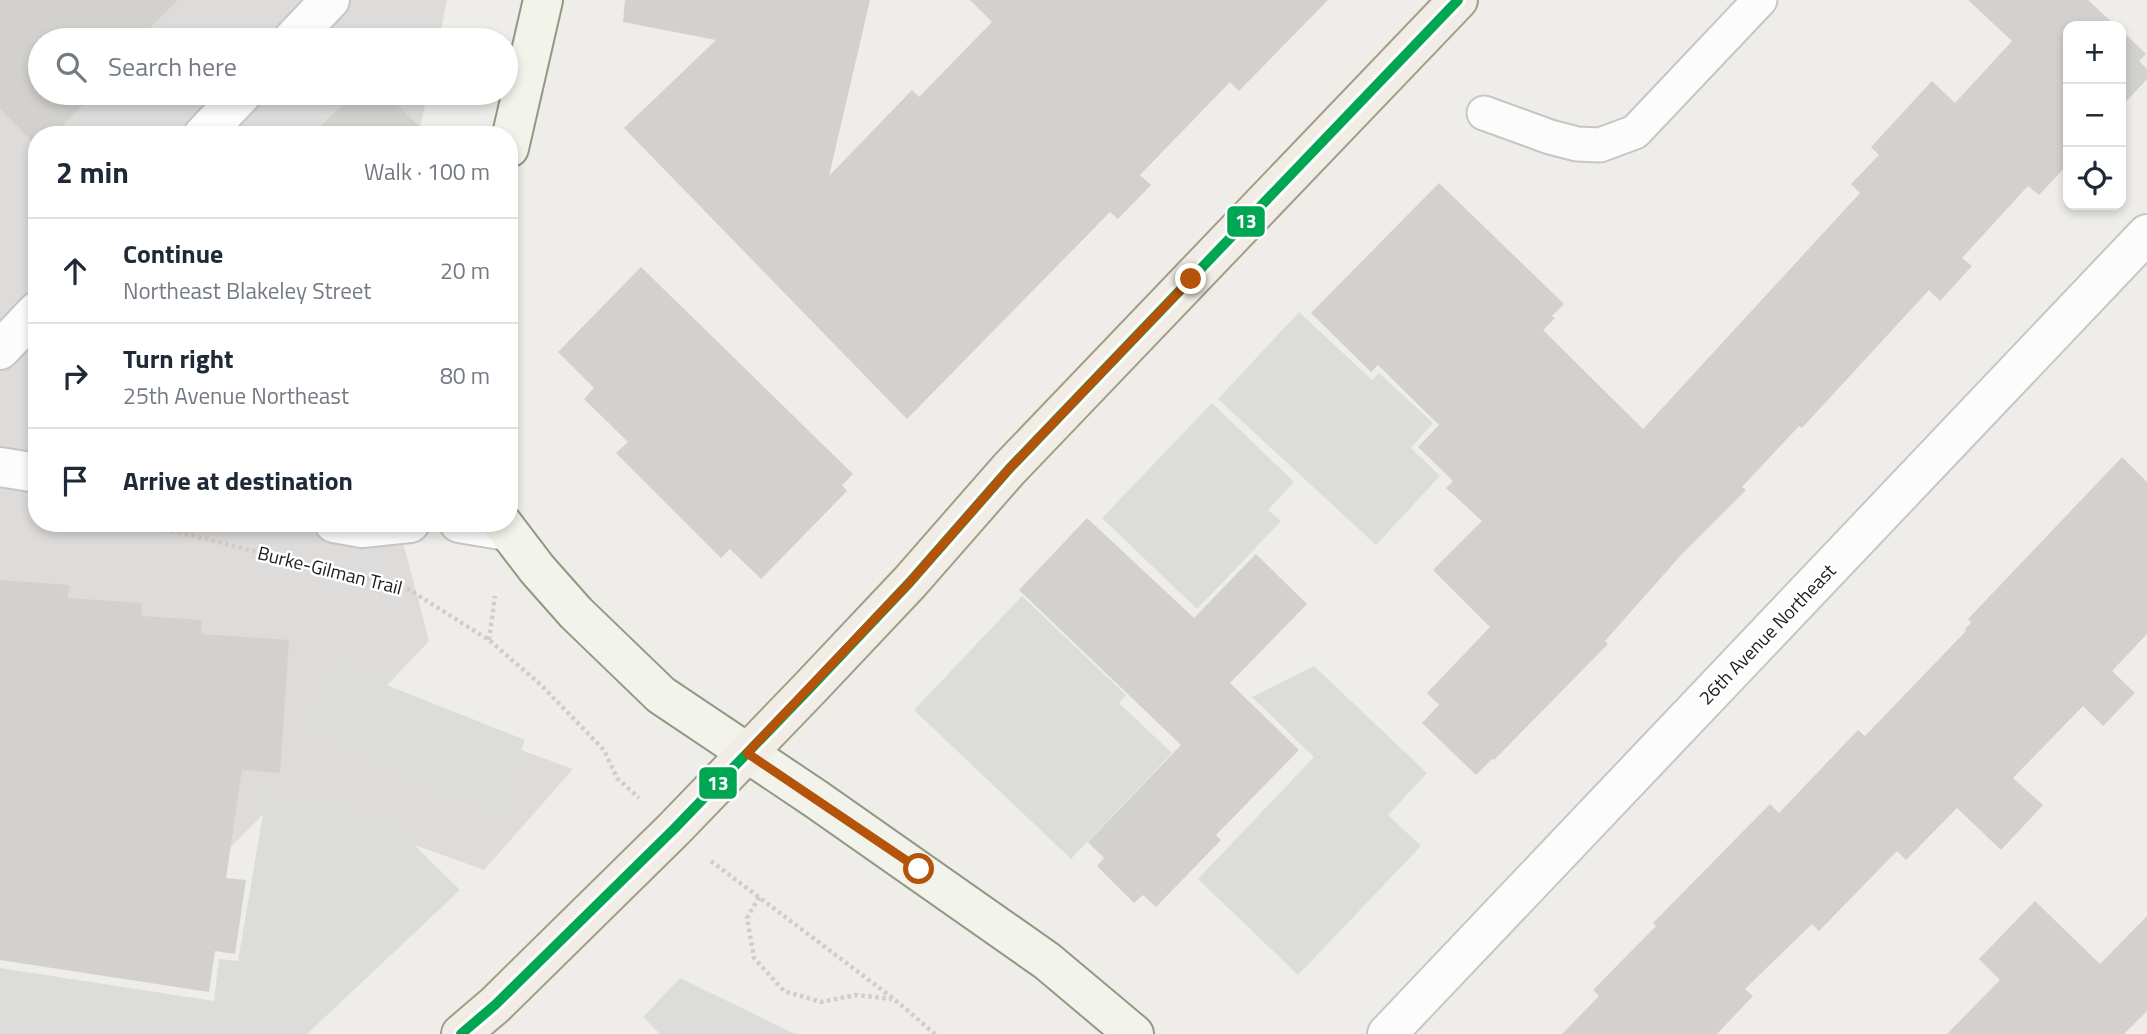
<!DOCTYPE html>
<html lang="en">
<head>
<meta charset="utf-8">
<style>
  body { margin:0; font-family:"Titillium Web",sans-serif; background:#f6f6f7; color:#1f2937 }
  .controls { position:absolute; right:21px; top:21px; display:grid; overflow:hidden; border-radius:14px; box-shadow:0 4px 10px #0003 }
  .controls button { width:63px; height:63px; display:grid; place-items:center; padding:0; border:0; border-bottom:2px solid #e0e1e3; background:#fff; color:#1f2937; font:35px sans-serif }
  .stop { position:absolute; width:21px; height:21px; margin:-16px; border:5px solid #b45309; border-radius:50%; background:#fff }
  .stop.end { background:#b45309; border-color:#fff; box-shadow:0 2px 7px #0008 }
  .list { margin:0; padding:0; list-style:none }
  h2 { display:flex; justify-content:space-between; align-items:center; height:91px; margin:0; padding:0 28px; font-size:30px }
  h2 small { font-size:23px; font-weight:400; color:#747a83 }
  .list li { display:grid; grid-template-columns:46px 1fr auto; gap:21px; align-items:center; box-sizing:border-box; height:105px; padding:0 28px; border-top:2px solid #e0e1e3 }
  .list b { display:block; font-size:26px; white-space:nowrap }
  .list p { margin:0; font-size:23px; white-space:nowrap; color:#747a83 }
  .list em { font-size:23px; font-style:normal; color:#747a83 }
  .icon { flex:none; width:38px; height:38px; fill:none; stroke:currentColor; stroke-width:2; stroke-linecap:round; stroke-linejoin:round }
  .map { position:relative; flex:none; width:2147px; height:1034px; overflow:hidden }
  .search { position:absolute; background:#fff; box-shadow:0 4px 10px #0003; left:28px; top:28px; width:490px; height:77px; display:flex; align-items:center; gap:18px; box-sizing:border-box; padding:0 24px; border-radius:38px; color:#747a83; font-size:26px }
  .panel { position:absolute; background:#fff; box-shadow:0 4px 10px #0003; left:28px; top:126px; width:490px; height:406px; border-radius:28px }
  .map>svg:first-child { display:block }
  .residential { fill:#dddcda }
  .religious { fill:#dcdcda }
  .building { fill:#d2d1ce }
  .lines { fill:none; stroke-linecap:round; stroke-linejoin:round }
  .lane-casing { stroke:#c7c6c5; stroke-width:37 }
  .street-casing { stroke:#c7c6c5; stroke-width:42 }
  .secondary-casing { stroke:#949881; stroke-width:42 }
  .primary-casing { stroke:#a49d85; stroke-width:42 }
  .path { stroke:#d7cbc8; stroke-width:4.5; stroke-dasharray:3.5 3.5; stroke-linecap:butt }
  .lane { stroke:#fcfcfc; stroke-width:33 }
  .street { stroke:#fcfcfc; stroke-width:38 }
  .secondary { stroke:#f2f4ec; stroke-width:38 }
  .primary { stroke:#f1ede6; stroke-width:38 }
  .bus-1-casing { stroke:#fff; stroke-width:16 }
  .bus-1 { stroke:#00a651; stroke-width:10 }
  .route { stroke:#b45309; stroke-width:9 }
  .labels { text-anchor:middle; stroke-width:5; stroke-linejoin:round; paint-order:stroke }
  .street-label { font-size:19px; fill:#202020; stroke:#fff }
  .line-badge { stroke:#fff; stroke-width:2.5 }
  .badge-label { font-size:19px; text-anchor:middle; font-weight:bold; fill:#fff }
</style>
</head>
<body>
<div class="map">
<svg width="2147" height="1034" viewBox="0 0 2147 1034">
  <rect width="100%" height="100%" fill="#eeede9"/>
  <path class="residential" d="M 0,0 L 447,0 L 439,40 L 40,40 L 40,93 L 428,93 L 418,135 L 37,135 L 37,523 L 398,523 L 429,641 L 376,697 L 573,769 L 484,870 L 360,825 L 276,801 L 232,846 L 195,836 L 0,797 Z"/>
  <g class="religious">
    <path d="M 1299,312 L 1372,380 L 1379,373 L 1433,423 L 1411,448 L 1440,476 L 1376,545 L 1218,399 Z"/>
    <path d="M 1212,403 L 1294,482 L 1268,510 L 1281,521 L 1197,609 L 1102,518 Z"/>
    <path d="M 1022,596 L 1126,695 L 1119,703 L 1172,753 L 1071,859 L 914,710 Z"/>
    <path d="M 339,666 L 525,740 L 496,811 L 308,727 Z"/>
    <path d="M 1314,666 L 1427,773 L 1388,815 L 1421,846 L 1298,975 L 1198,879 L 1314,757 L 1252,697 Z"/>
    <path d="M 266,796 L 395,826 L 460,890 L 307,1034 L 0,1034 L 0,968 L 214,1001 L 219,959 L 238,961 Z"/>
    <path d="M 680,978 L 795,1034 L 660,1034 L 643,1017 Z"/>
  </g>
  <g class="building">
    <path d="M 0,0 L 178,0 L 138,40 L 40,40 L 40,93 L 95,93 L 53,135 L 37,135 L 37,146 L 0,109 Z"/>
    <path d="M 625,0 L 870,0 L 829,176 L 912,90 L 919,97 L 992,22 L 970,0 L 1328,0 L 1239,91 L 1230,82 L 1140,175 L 1151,185 L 1118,219 L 1110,212 L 907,419 L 624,128 L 716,40 L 623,22 Z"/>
    <path d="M 1968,0 L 2088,0 L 2116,26 L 2068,26 L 2068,164 L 2039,195 L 2028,186 L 1962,258 L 1972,266 L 1940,301 L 1929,290 L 1802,428 L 1799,426 L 1742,487 L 1746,490 L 1681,555 L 1605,641 L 1608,644 L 1494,760 L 1492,759 L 1476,775 L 1422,723 L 1439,705 L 1427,693 L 1490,627 L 1433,570 L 1482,521 L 1446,488 L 1453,481 L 1418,447 L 1439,425 L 1378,365 L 1371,372 L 1311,313 L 1439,183 L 1564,304 L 1552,316 L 1555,318 L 1543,330 L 1643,429 L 1860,193 L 1851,184 L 1879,155 L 1871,147 L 1932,81 L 1955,103 L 2012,41 Z"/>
    <path d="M 2121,30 L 2146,54 L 2139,61 L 2147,69 L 2147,79 L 2121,107 Z"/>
    <path d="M 354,93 L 385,93 L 428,135 L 312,135 Z"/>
    <path d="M 641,267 L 853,474 L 842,485 L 847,491 L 761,579 L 730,549 L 721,558 L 616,453 L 628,442 L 584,399 L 594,388 L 558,352 Z"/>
    <path d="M 2122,457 L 2147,482 L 2147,634 L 2112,671 L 2135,693 L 2103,726 L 2083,706 L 2013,778 L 2043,805 L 2001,850 L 1957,808 L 1906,860 L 1897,851 L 1819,931 L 1812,924 L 1745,989 L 1753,996 L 1717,1034 L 1562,1034 L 1599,996 L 1593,990 L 1656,926 L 1653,923 L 1770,804 L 1779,813 L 1858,730 L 1865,736 L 1966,631 L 1965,629 L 1971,623 L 1968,619 Z"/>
    <path d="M 1087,518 L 1194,618 L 1256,554 L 1307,604 L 1230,683 L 1299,750 L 1216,835 L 1221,840 L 1156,907 L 1143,895 L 1134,903 L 1097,866 L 1104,858 L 1088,842 L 1181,745 L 1019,590 Z"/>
    <path d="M 0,580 L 69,585 L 68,598 L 142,603 L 141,616 L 202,620 L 201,634 L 289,640 L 280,773 L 242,770 L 226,878 L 246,880 L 235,954 L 215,951 L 209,992 L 0,960 Z"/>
    <path d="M 2035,901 L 2100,964 L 2147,916 L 2147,1011 L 2124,1034 L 1947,1034 L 2000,980 L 1979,959 Z"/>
  </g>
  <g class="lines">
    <defs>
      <path id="lane" d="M 1484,113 L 1550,137 L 1577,144 L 1600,145 L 1635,132 L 1760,0"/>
      <g id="street">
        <path d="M 292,40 L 330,0"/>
        <path d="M 203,135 L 243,93"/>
        <path d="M 0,350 L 37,311"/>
        <path d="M 0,467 L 37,473"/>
        <path d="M 334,523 L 362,528 L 410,523"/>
        <path d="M 459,523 L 507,531"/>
        <path d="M 1387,1034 L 2147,234"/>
      </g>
      <g id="secondary">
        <path d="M 509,148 L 543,0"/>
        <path d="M 502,523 L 537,569 L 576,613 L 661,695 L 816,799 L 1047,961 L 1134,1034"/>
      </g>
      <path id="primary" d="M 461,1034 L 495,1005 L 674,829 L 809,689 L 910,582 L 1009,469 L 1458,0"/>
    </defs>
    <use href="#lane" class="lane-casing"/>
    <use href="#street" class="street-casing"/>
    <use href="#secondary" class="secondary-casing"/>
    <use href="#primary" class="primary-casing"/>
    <g class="path">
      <path d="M 94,523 L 178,532 L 306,564"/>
      <path d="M 366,579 L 408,589 L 489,640 L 541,685 L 604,750 L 617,778 L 639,798"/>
      <path d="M 489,640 L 495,596"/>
      <path d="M 711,861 L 894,999 L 935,1034"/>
      <path d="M 759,897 L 747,918 L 754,958 L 784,991 L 821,1002 L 856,995 L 892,999"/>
    </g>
    <use href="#lane" class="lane"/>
    <use href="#street" class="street"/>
    <use href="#secondary" class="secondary"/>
    <use href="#primary" class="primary"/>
    <defs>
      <path id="bus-1" d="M 461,1034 L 495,1005 L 674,829 L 809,689 L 910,582 L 1009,469 L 1458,0"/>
    </defs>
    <use href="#bus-1" class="bus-1-casing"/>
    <use href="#bus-1" class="bus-1"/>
  </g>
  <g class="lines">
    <path class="route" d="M 919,869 L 747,753 L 910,582 L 1009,469 L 1191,279"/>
  </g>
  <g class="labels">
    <g class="street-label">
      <text transform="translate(330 570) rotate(14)" y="7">Burke-Gilman Trail</text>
      <text transform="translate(1767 634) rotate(-46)" y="7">26th Avenue Northeast</text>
    </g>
  </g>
  <g class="line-badge">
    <rect x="1226" y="205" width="40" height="33" rx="7" fill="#00a651"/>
    <rect x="698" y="766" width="40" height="34" rx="7" fill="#00a651"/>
  </g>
  <g class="badge-label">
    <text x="1246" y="228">13</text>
    <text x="718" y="790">13</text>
  </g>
</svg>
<div class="controls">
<button>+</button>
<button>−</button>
<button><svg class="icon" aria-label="locate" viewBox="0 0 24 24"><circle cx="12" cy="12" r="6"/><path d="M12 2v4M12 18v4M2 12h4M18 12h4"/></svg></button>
</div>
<div class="stop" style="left:919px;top:869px"></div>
<div class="stop end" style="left:1191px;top:279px"></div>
<div class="search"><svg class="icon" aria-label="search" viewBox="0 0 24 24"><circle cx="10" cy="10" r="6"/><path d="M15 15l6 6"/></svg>Search here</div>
<section class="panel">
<h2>2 min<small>Walk · 100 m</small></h2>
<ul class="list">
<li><svg class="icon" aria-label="ahead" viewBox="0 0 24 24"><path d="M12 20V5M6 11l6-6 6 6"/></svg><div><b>Continue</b><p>Northeast Blakeley Street</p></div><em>20 m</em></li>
<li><svg class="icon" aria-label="right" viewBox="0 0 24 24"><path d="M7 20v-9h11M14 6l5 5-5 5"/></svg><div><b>Turn right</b><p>25th Avenue Northeast</p></div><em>80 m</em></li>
<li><svg class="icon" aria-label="arrive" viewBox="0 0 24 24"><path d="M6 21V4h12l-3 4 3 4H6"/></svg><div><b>Arrive at destination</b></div></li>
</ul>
</section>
</div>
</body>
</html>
